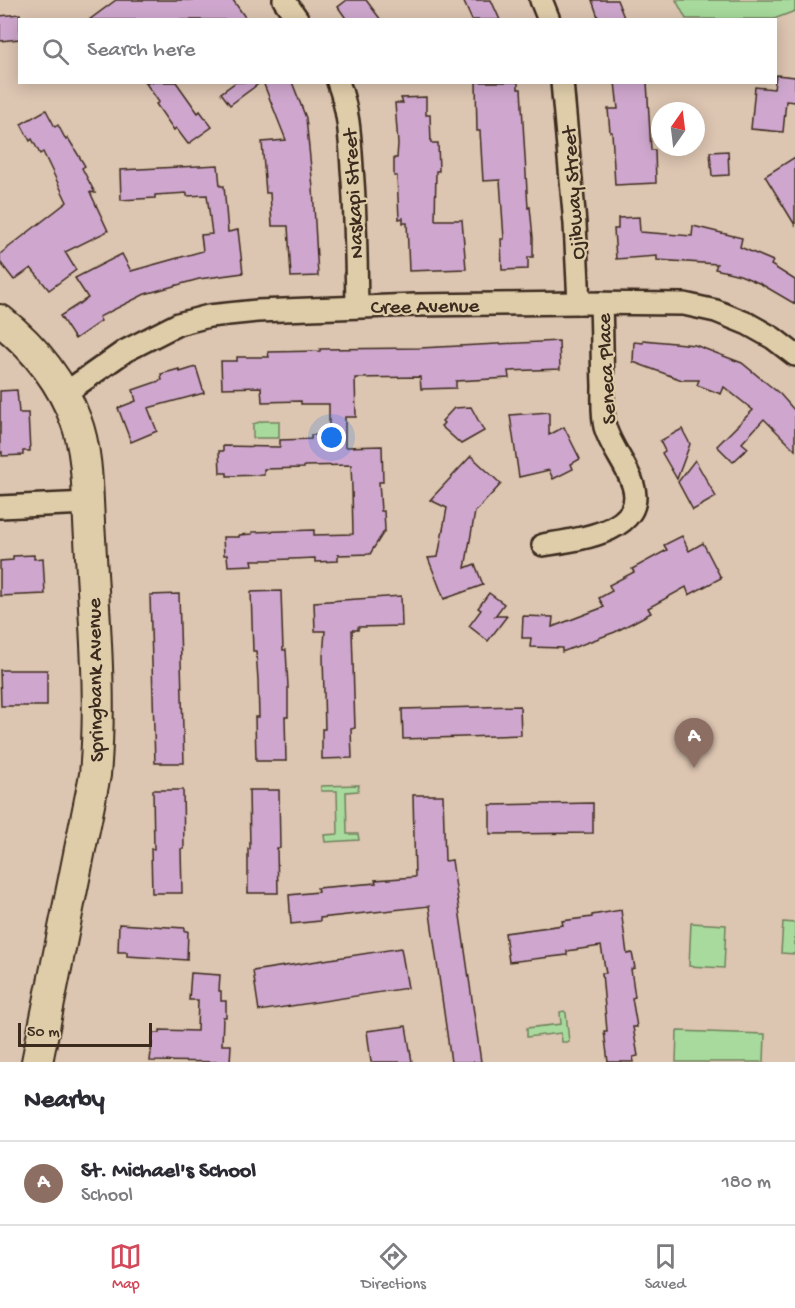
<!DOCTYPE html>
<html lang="en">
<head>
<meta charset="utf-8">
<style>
  body { margin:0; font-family:"Gochi Hand",sans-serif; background:#f7f7f7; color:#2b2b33 }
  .compass { position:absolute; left:651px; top:102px; width:54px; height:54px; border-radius:50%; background:#fff; box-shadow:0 3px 15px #0003; rotate:14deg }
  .scale { position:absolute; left:18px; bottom:15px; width:134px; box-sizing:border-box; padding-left:6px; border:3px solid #3b2a1e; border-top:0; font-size:16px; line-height:21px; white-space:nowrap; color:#3b2a1e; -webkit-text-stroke:4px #dfcdaa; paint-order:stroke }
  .you { position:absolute; left:332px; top:438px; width:21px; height:21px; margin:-15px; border:4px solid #fff; border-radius:50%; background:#1a73e8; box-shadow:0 0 0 9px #1a73e833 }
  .badge { display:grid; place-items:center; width:39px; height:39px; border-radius:50%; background:#d1495b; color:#fff; font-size:20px; font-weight:700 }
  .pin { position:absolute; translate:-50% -50px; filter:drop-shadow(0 2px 3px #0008) }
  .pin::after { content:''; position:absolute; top:32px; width:21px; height:18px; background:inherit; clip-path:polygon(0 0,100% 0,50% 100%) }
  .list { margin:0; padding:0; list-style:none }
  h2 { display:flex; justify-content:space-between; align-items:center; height:78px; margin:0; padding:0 24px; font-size:26px }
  h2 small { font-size:20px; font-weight:400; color:#7c7c81 }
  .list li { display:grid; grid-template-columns:39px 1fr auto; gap:18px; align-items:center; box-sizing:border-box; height:84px; padding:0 24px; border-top:2px solid #e1e1e2 }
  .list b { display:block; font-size:22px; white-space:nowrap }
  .list p { margin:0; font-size:20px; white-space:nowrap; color:#7c7c81 }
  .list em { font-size:20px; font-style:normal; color:#7c7c81 }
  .icon { flex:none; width:33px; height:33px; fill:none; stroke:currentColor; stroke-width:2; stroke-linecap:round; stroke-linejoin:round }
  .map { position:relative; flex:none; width:795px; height:1062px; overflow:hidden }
  .search { position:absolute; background:#fff; box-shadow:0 3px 15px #0003; left:18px; right:18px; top:18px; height:66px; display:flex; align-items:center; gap:15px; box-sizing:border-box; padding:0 21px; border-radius:0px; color:#7c7c81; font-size:22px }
  .sheet { height:162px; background:#fff }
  nav { display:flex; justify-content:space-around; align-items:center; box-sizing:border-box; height:84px; border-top:2px solid #e1e1e2; background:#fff; font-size:16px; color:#7c7c81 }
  nav a { display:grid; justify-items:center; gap:3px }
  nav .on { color:#d1495b }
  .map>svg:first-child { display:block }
  .green { fill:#a7da9c; stroke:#71825d; stroke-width:1.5 }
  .building { fill:#cfa7ce; stroke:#3b2a1e; stroke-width:1.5 }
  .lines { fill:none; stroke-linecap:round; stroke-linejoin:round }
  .minor-casing { stroke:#3b2a1e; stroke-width:26 }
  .secondary-casing { stroke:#3b2a1e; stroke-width:34 }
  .minor { stroke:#dfcdaa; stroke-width:21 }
  .secondary { stroke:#dfcdaa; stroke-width:30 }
  .labels { text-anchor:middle; stroke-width:4.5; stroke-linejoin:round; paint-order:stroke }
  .street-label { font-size:21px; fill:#3b2a1e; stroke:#dfcdaa }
</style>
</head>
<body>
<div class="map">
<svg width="795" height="1062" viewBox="0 0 795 1062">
  <rect width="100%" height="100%" fill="#dcc5b1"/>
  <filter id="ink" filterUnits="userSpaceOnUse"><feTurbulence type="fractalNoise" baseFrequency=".0167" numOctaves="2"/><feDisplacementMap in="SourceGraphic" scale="12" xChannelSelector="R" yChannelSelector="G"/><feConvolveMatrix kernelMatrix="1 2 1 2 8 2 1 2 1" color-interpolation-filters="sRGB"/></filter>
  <g filter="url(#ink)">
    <g class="green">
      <path d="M 676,0 L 795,0 L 795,11 L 774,19 L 686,19 Z"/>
      <path d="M 263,421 L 279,421 L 279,438 L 253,438 L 253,424 Z"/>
      <path d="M 359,785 L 358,791 L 346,792 L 347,834 L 358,834 L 359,840 L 325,842 L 324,835 L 338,834 L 337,791 L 321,791 L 321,786 Z"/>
      <path d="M 783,922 L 795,923 L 795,954 L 781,953 Z"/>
      <path d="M 691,923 L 726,925 L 724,968 L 689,966 Z"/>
      <path d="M 564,1011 L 566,1013 L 569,1042 L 562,1042 L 561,1033 L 527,1037 L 527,1028 L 561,1024 L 560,1012 Z"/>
      <path d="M 677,1031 L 765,1034 L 764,1062 L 676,1062 Z"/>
    </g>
    <g class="building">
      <path d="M 116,0 L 233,0 L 247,20 L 89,20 Z"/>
      <path d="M 347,0 L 366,0 L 381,20 L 347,20 L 338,7 Z"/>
      <path d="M 463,0 L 491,0 L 500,20 L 472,20 Z"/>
      <path d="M 592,0 L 617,0 L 625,20 L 599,20 Z"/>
      <path d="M 20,14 L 20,39 L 0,41 L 0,16 Z"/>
      <path d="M 776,75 L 795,77 L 795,102 L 786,101 L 783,132 L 751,129 L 755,87 L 774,89 Z"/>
      <path d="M 145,82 L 176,82 L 198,113 L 200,111 L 212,127 L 188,144 L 176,128 L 174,130 L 156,104 L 159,102 Z"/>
      <path d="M 236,82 L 261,82 L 230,105 L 221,93 Z"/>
      <path d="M 263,82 L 292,82 L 306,118 L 313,188 L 318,276 L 291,277 L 288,226 L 272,226 L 270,193 L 266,193 L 262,142 L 286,140 Z"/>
      <path d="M 476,82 L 518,82 L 518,89 L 521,89 L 528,208 L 530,207 L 533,238 L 533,257 L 528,257 L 528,269 L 502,270 L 501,239 L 504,239 L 500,180 L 483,181 L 480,131 L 477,131 Z"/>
      <path d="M 615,82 L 647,82 L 651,150 L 655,150 L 656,183 L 615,185 L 612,132 L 610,132 L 608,109 L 618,109 Z"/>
      <path d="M 426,97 L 426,115 L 430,115 L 431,143 L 438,143 L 439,171 L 436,171 L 435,220 L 462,220 L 466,269 L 409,271 L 407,223 L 403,223 L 403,218 L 399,219 L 397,176 L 394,176 L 394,158 L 397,158 L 398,144 L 395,103 L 403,103 L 401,98 Z"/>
      <path d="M 46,110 L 55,127 L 58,125 L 66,140 L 68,138 L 85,166 L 82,168 L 95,193 L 90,192 L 108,231 L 65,252 L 76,270 L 49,290 L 31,268 L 14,280 L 0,262 L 0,254 L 67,202 L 43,152 L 40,154 L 32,139 L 30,141 L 21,124 Z"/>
      <path d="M 728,151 L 729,175 L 712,176 L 710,152 Z"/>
      <path d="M 795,157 L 795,225 L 765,176 Z"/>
      <path d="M 218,165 L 220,186 L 224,186 L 228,232 L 238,230 L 243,273 L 199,279 L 145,294 L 99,317 L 101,321 L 75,339 L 60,316 L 88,298 L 75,278 L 122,254 L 131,271 L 203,251 L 201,235 L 212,234 L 207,195 L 187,196 L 187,193 L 155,195 L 155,198 L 121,200 L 120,170 Z"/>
      <path d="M 639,217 L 640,232 L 692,236 L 693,226 L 742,238 L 740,247 L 773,261 L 771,265 L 795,280 L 795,304 L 761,284 L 740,275 L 715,269 L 717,264 L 657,260 L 657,256 L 616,259 L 614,229 L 618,229 L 618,218 Z"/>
      <path d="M 643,340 L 695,345 L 742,363 L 780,394 L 795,411 L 795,450 L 764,419 L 742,443 L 748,448 L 733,462 L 717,446 L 753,410 L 724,387 L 721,394 L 697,385 L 699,380 L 682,380 L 633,362 L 634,342 L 643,343 Z"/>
      <path d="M 559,341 L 560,369 L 508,371 L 509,378 L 456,381 L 456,388 L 421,389 L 420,377 L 355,378 L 356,417 L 345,417 L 345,447 L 382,446 L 383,482 L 379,482 L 381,511 L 384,511 L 385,530 L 370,554 L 338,555 L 338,561 L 315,562 L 315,558 L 267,560 L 252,560 L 253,565 L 228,566 L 227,555 L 224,555 L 223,537 L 239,537 L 239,535 L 252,534 L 252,532 L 314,530 L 314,535 L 353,534 L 352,489 L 351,465 L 304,466 L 304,468 L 264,469 L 264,475 L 227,476 L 227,473 L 220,473 L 219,451 L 223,451 L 223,446 L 280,447 L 280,440 L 311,439 L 311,435 L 329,435 L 329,404 L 301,404 L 301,401 L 262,402 L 261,387 L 222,388 L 221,361 L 237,361 L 237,357 L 269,357 L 268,352 L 320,351 L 320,349 L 420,348 Z"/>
      <path d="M 196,367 L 204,393 L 148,408 L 157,431 L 131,442 L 118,408 L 136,401 L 133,390 L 162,380 L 161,374 L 179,369 L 180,372 Z"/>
      <path d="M 17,390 L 19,413 L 28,413 L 30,451 L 23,451 L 23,455 L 2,456 L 2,452 L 0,453 L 0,391 Z"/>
      <path d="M 471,407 L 484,431 L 461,444 L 441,426 L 444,423 L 442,421 L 454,408 Z"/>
      <path d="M 549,412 L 549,435 L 564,427 L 580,459 L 571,464 L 573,469 L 553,479 L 549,470 L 519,477 L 510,415 Z"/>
      <path d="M 682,429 L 690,444 L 677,479 L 662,453 L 665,451 L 660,441 Z"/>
      <path d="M 471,456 L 501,484 L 475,512 L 465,568 L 475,564 L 483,585 L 444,599 L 428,558 L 438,557 L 447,508 L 430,500 Z"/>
      <path d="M 695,460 L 716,497 L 693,510 L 678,482 Z"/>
      <path d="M 682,536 L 689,551 L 703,543 L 721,578 L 689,595 L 686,587 L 648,608 L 651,613 L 615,632 L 562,652 L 562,648 L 530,647 L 531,638 L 522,638 L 523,616 L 553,617 L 552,627 L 604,607 L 599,598 L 612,591 L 609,585 L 634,572 L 632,569 L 667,550 L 664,545 Z"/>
      <path d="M 34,555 L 34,559 L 43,558 L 45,594 L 0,596 L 0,561 L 13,560 L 13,556 Z"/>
      <path d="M 281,591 L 283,650 L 286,650 L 288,687 L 288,717 L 285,717 L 286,761 L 256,761 L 255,717 L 259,717 L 258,680 L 256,651 L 253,651 L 251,592 Z"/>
      <path d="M 489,593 L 504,604 L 495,616 L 507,616 L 488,641 L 469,626 L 481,610 L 478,608 Z"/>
      <path d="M 179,594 L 184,763 L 155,763 L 150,595 Z"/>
      <path d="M 401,596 L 402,626 L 358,627 L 358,630 L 352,630 L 355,728 L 351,729 L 352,758 L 322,759 L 322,729 L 325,729 L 323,657 L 325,631 L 315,631 L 314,602 Z"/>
      <path d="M 0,670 L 47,670 L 47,706 L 1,706 Z"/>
      <path d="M 520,706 L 521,735 L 403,739 L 402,709 Z"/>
      <path d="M 153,790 L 183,790 L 184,849 L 181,849 L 182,893 L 152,893 L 151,849 L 154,849 Z"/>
      <path d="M 249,790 L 279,790 L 280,848 L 277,848 L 278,893 L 248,893 L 248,849 L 250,849 Z"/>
      <path d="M 413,795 L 443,795 L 445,861 L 452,860 L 481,1062 L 451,1062 L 429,906 L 320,918 L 320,921 L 291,924 L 289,895 L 318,892 L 317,888 L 376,883 L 375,880 L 415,877 Z"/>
      <path d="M 593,803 L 593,833 L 490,834 L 490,805 Z"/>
      <path d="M 621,910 L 627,954 L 632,953 L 635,968 L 631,969 L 635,997 L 632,998 L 637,1027 L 633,1027 L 638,1056 L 633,1057 L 634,1062 L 608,1062 L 604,1031 L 607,1031 L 602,973 L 606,973 L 601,946 L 567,951 L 567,955 L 509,962 L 505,933 L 563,925 L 562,921 L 592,917 L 592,915 Z"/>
      <path d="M 119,924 L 185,928 L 185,931 L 188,931 L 187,960 L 127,956 L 127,952 L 118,952 Z"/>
      <path d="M 401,948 L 408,988 L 259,1011 L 253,971 Z"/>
      <path d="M 191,973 L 220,975 L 219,991 L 221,991 L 221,1001 L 226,1001 L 226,1017 L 223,1017 L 222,1045 L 231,1045 L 230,1062 L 150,1061 L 153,1033 L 160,1033 L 160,1030 L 197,1031 L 198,1000 L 189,1000 Z"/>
      <path d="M 406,1026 L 412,1062 L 371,1062 L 367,1031 Z"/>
    </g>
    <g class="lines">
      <defs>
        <g id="minor">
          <path d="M 284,0 L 298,20"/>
          <path d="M 541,0 L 549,20"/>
          <path d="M 338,82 C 349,111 350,138 352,168 C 356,214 356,260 357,306"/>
          <path d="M 562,82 L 575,224 L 579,303"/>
          <path d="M 64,394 L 125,351 L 178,324 L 209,316 L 257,311 L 415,305 L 579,303 L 684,304 L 716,311 L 748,324 L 773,338 L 795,355"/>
          <path d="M 0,507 L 88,503"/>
          <path d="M 543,545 C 573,540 648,533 633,485 C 627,465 611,448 605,427 C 602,414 603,399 603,386 C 602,358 602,331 601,303"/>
        </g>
        <path id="secondary" d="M 0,320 C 34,347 61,380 76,421 C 89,455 87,501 90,538 C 94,617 102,696 95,775 L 37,1062"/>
      </defs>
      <use href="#minor" class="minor-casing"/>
      <use href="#secondary" class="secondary-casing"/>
      <use href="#minor" class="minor"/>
      <use href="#secondary" class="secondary"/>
    </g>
  </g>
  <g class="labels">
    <g class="street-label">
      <text transform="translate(572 193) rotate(-94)" y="7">Ojibway Street</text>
      <text transform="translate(352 194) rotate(-93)" y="7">Naskapi Street</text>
      <text transform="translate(425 305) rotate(-1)" y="7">Cree Avenue</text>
      <text transform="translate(605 369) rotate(-93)" y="7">Seneca Place</text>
      <text transform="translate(94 680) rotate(-91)" y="7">Springbank Avenue</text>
    </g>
  </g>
</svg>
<svg class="compass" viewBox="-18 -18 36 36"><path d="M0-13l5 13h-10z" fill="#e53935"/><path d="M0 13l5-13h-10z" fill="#7c7c81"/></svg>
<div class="scale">50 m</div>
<div class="you"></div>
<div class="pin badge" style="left:694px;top:768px;background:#8d6e63">A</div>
<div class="search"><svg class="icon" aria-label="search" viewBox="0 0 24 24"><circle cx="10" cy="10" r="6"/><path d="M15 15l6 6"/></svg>Search here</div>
</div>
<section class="sheet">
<h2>Nearby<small></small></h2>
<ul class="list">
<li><span class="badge" style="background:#8d6e63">A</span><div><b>St. Michael's School</b><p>School</p></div><em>180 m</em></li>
</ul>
</section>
<nav>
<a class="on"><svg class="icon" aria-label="map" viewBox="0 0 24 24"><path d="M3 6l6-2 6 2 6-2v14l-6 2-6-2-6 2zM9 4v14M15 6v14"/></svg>Map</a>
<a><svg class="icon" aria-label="directions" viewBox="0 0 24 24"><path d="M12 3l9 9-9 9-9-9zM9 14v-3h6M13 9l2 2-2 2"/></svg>Directions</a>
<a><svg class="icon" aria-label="saved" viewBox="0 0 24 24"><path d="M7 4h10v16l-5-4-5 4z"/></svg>Saved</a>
</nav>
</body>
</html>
